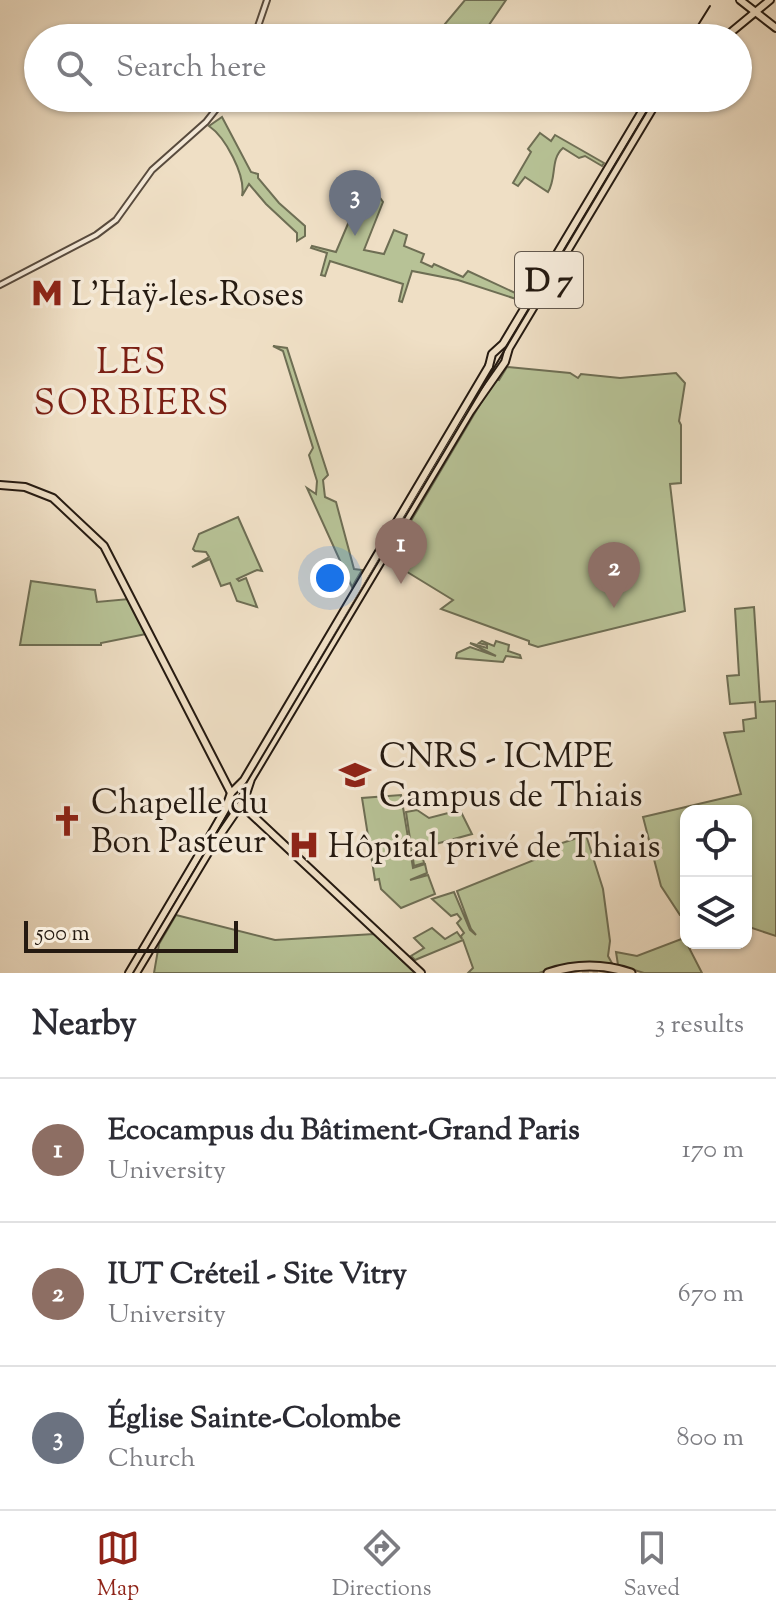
<!DOCTYPE html>
<html lang="en">
<head>
<meta charset="utf-8">
<style>
  body { margin:0; font-family:"Sorts Mill Goudy",serif; background:#f2f2f3; color:#2b2b33 }
  .controls { position:absolute; right:24px; bottom:24px; display:grid; overflow:hidden; border-radius:16px; box-shadow:0 2px 6px #0004 }
  .controls button { width:72px; height:72px; display:grid; place-items:center; padding:0; border:0; border-bottom:2px solid #e1e1e2; background:#fff; color:#2b2b33; font:40px sans-serif }
  .scale { position:absolute; left:24px; bottom:20px; width:214px; box-sizing:border-box; padding-left:8px; border:4px solid #251a11; border-top:0; font-size:22px; line-height:28px; white-space:nowrap; color:#251a11; -webkit-text-stroke:6px #f5ead9; paint-order:stroke }
  .you { position:absolute; left:330px; top:578px; width:28px; height:28px; margin:-20px; border:6px solid #fff; border-radius:50%; background:#1a73e8; box-shadow:0 0 0 12px #1a73e833 }
  .badge { display:grid; place-items:center; width:52px; height:52px; border-radius:50%; background:#8f2418; color:#fff; font-size:26px; font-weight:700 }
  .pin { position:absolute; translate:-50% -66px; filter:drop-shadow(0 2px 4px #0008) }
  .pin::after { content:''; position:absolute; top:42px; width:28px; height:24px; background:inherit; clip-path:polygon(0 0,100% 0,50% 100%) }
  .list { margin:0; padding:0; list-style:none }
  h2 { display:flex; justify-content:space-between; align-items:center; height:104px; margin:0; padding:0 32px; font-size:34px }
  h2 small { font-size:26px; font-weight:400; color:#7c7c81 }
  .list li { display:grid; grid-template-columns:52px 1fr auto; gap:24px; align-items:center; box-sizing:border-box; height:144px; padding:0 32px; border-top:2px solid #e1e1e2 }
  .list b { display:block; font-size:30px; white-space:nowrap }
  .list p { margin:0; font-size:26px; white-space:nowrap; color:#7c7c81 }
  .list em { font-size:26px; font-style:normal; color:#7c7c81 }
  .icon { flex:none; width:44px; height:44px; fill:none; stroke:currentColor; stroke-width:2; stroke-linecap:round; stroke-linejoin:round }
  .map { position:relative; flex:none; width:776px; height:973px; overflow:hidden }
  .search { position:absolute; background:#fff; box-shadow:0 2px 6px #0004; left:24px; right:24px; top:24px; height:88px; display:flex; align-items:center; gap:20px; box-sizing:border-box; padding:0 28px; border-radius:44px; color:#7c7c81; font-size:30px }
  .sheet { height:536px; background:#fff }
  nav { display:flex; justify-content:space-around; align-items:center; box-sizing:border-box; height:112px; border-top:2px solid #e1e1e2; background:#fff; font-size:22px; color:#7c7c81 }
  nav a { display:grid; justify-items:center; gap:4px }
  nav .on { color:#8f2418 }
  .map>svg:first-child { display:block }
  .green { fill:#b7c296; stroke:#6e6e54; stroke-width:2 }
  .lines { fill:none; stroke-linecap:round; stroke-linejoin:round }
  .highway-tunnel { stroke:#c7b8a1; stroke-width:7; stroke-dasharray:7 3.5; stroke-linecap:butt }
  .minor-casing { stroke:#584b3e; stroke-width:8 }
  .major-casing { stroke:#251a11; stroke-width:10 }
  .highway-casing { stroke:#251a11; stroke-width:11 }
  .minor { stroke:#f5ead9; stroke-width:4 }
  .major { stroke:#efdfc5; stroke-width:6 }
  .highway { stroke:#efdfc5; stroke-width:7 }
  .tram { stroke:#251a11; stroke-width:2 }
  .labels { text-anchor:middle; stroke-width:7; stroke-linejoin:round; paint-order:stroke }
  .shield { fill:#f5ead9; stroke:#63584d; stroke-width:2 }
  .shield-label { font-size:32px; font-weight:bold; fill:#251a11 }
  .poi-label { font-size:34px; fill:#251a11; stroke:#f5ead9; text-anchor:start }
  .neighbourhood-label { font-size:36px; letter-spacing:2px; fill:#7a1f14; stroke:#f5ead9 }
</style>
</head>
<body>
<div class="map">
<svg width="776" height="973" viewBox="0 0 776 973">
  <rect width="100%" height="100%" fill="#efdfc5"/>
  <filter id="stains"><feTurbulence type="fractalNoise" baseFrequency=".0025" numOctaves="4"/><feColorMatrix values="0 0 0 0 .2 0 0 0 0 .09 0 0 0 0 .02 0 0 0 .5 -.17"/></filter>
  <radialGradient id="worn" r=".72"><stop offset=".6" stop-color="#630" stop-opacity="0"/><stop offset="1" stop-color="#630" stop-opacity=".3"/></radialGradient>
  <g class="green">
    <path d="M 465,0 L 506,0 L 480,38 L 448,38 L 439,31 Z"/>
    <path d="M 222,117 L 251,172 L 258,174 L 258,178 L 279,203 L 305,226 L 305,236 L 297,241 L 297,233 L 266,204 L 249,184 L 242,196 C 246,175 225,137 209,126 Z"/>
    <path d="M 540,133 L 551,141 L 555,135 L 604,163 L 602,166 L 585,156 L 579,158 L 563,148 C 550,159 557,178 548,192 L 525,177 L 518,186 L 513,183 L 531,152 L 528,149 Z"/>
    <path d="M 378,195 L 383,202 L 364,250 L 384,254 L 394,230 L 407,235 L 404,246 L 424,254 L 421,262 L 432,267 L 434,264 L 463,277 L 468,271 L 524,297 L 522,301 L 458,280 L 412,271 L 402,302 L 399,301 L 403,284 L 330,261 L 325,276 L 321,275 L 327,253 L 311,248 L 312,246 L 336,252 L 353,212 Z"/>
    <path d="M 273,346 L 287,348 L 328,475 L 323,480 L 325,497 L 336,502 L 354,569 L 362,570 L 352,587 L 307,488 L 316,494 L 317,481 L 309,455 L 313,448 L 283,351 Z"/>
    <path d="M 507,367 L 570,373 L 578,378 L 581,374 L 620,378 L 676,373 L 685,383 L 679,421 L 681,425 L 681,483 L 670,484 L 685,611 L 538,647 L 529,644 L 529,641 L 441,609 L 453,600 L 404,570 L 389,558 L 495,379 L 499,380 Z"/>
    <path d="M 238,517 L 262,571 L 257,570 L 237,579 L 239,581 L 246,578 L 257,607 L 237,601 L 230,583 L 221,586 L 210,559 L 192,567 L 209,557 L 206,552 L 195,551 L 193,549 L 199,534 Z"/>
    <path d="M 31,581 L 95,590 L 97,602 L 129,599 L 146,634 L 101,643 L 101,645 L 20,645 Z"/>
    <path d="M 754,607 L 760,702 L 776,701 L 776,936 L 746,926 L 746,811 L 686,811 L 686,916 L 680,915 L 661,886 L 643,817 L 741,794 L 724,733 L 744,731 L 743,720 L 756,718 L 755,702 L 730,704 L 727,676 L 739,675 L 735,609 Z"/>
    <path d="M 482,641 L 494,646 L 496,641 L 509,645 L 508,651 L 520,655 L 521,658 L 506,656 L 503,662 L 456,658 L 457,653 L 470,647 L 496,656 L 470,643 L 487,648 L 487,645 L 479,643 Z"/>
    <path d="M 401,795 L 413,868 L 425,864 L 427,873 L 410,880 L 428,875 L 435,894 L 401,908 L 381,889 L 379,879 L 375,880 L 362,798 Z"/>
    <path d="M 417,810 L 429,818 L 460,810 L 472,834 L 421,848 L 424,863 L 414,866 L 406,812 Z"/>
    <path d="M 586,835 L 603,889 L 610,941 L 608,956 L 613,965 L 556,967 L 539,973 L 468,973 L 473,968 L 463,940 L 415,960 L 411,956 L 424,948 L 414,938 L 432,928 L 445,939 L 457,932 L 462,939 L 461,936 L 464,933 L 457,923 L 461,919 L 457,914 L 451,916 L 432,899 L 454,892 L 470,930 L 476,935 L 471,929 L 457,891 L 544,856 L 541,850 Z"/>
    <path d="M 176,915 L 275,940 L 374,934 L 415,973 L 154,973 L 159,944 Z"/>
    <path d="M 684,938 L 702,973 L 644,973 L 618,965 L 616,952 L 637,956 Z"/>
  </g>
  <g class="lines">
    <path class="highway-tunnel" d="M 582,973 L 598,973"/>
    <defs>
      <g id="minor">
        <path d="M 254,38 L 267,0"/>
        <path d="M 0,285 L 96,235 L 116,220 L 152,170 L 206,122 L 225,98"/>
      </g>
      <g id="major">
        <path d="M 740,0 L 776,28"/>
        <path d="M 724,38 L 770,0"/>
        <path d="M 489,366 L 492,354 L 503,344 L 650,98"/>
        <path d="M 0,485 L 25,487 L 53,498 L 104,546 L 231,793"/>
        <path d="M 240,806 L 249,812 L 421,973"/>
        <path d="M 129,973 L 206,843 L 225,810 L 231,793 L 244,780 L 489,366"/>
        <path d="M 136,973 L 211,848 L 244,800 L 251,779 L 470,412 L 505,362 L 509,348 L 659,98"/>
      </g>
      <path id="highway" d="M 548,973 C 575,964 604,964 631,973"/>
    </defs>
    <use href="#minor" class="minor-casing"/>
    <use href="#major" class="major-casing"/>
    <use href="#highway" class="highway-casing"/>
    <use href="#minor" class="minor"/>
    <use href="#major" class="major"/>
    <use href="#highway" class="highway"/>
    <g class="tram">
      <path d="M 690,38 L 710,6"/>
      <path d="M 133,973 L 655,98"/>
    </g>
  </g>
  <defs>
    <symbol id="metro-bare" viewBox="-9 -9 18 18"><path d="M-5.5 5V-5H-3L0 0L3-5H5.5V5H3V-.5L0 4L-3-.5V5Z" fill="#8f2418" stroke="#f5ead9" stroke-width="2.5" paint-order="stroke"/></symbol>
    <symbol id="university-bare" viewBox="-9 -9 18 18"><path d="M0-5L7-2L0 1L-7-2ZM-4 1L0 2.5L4 1V4Q0 6-4 4Z" fill="#8f2418" stroke="#f5ead9" stroke-width="2.5" paint-order="stroke"/></symbol>
    <symbol id="church-bare" viewBox="-9 -9 18 18"><path d="M-1.2-6h2.4v3.5h3.3v2.4h-3.3V6h-2.4V-.1h-3.3v-2.4h3.3Z" fill="#8f2418" stroke="#f5ead9" stroke-width="2.5" paint-order="stroke"/></symbol>
    <symbol id="hospital-bare" viewBox="-9 -9 18 18"><path d="M-5-5h3v3.5h4V-5h3V5h-3V1.5h-4V5h-3Z" fill="#8f2418" stroke="#f5ead9" stroke-width="2.5" paint-order="stroke"/></symbol>
  </defs>
  <g fill-rule="evenodd">
    <use href="#metro-bare" x="25" y="271" width="44" height="44"/>
    <use href="#university-bare" x="333" y="753" width="44" height="44"/>
    <use href="#church-bare" x="45" y="799" width="44" height="44"/>
    <use href="#hospital-bare" x="282" y="823" width="44" height="44"/>
  </g>
  <g class="labels">
    <rect class="shield" x="515" y="252" width="68" height="56" rx="6"/>
    <g class="shield-label">
      <text x="549" y="291">D 7</text>
    </g>
    <g class="poi-label">
      <text x="71" y="305">L'Haÿ-les-Roses</text>
      <text x="379" y="767">CNRS - ICMPE<tspan x="379" dy="39">Campus de Thiais</tspan></text>
      <text x="91" y="813">Chapelle du<tspan x="91" dy="39">Bon Pasteur</tspan></text>
      <text x="328" y="857">Hôpital privé de Thiais</text>
    </g>
    <g class="neighbourhood-label">
      <text x="132" y="373">LES<tspan x="132" dy="41">SORBIERS</tspan></text>
    </g>
  </g>
  <rect width="100%" height="100%" filter="url(#stains)"/>
  <rect width="100%" height="100%" fill="url(#worn)"/>
</svg>
<div class="controls">
<button><svg class="icon" aria-label="locate" viewBox="0 0 24 24"><circle cx="12" cy="12" r="6"/><path d="M12 2v4M12 18v4M2 12h4M18 12h4"/></svg></button>
<button><svg class="icon" aria-label="layers" viewBox="0 0 24 24"><path d="M12 4l9 5-9 5-9-5zM3 14l9 5 9-5"/></svg></button>
</div>
<div class="scale">500 m</div>
<div class="you"></div>
<div class="pin badge" style="left:401px;top:584px;background:#8d6e63">1</div>
<div class="pin badge" style="left:614px;top:608px;background:#8d6e63">2</div>
<div class="pin badge" style="left:355px;top:236px;background:#6b7280">3</div>
<div class="search"><svg class="icon" aria-label="search" viewBox="0 0 24 24"><circle cx="10" cy="10" r="6"/><path d="M15 15l6 6"/></svg>Search here</div>
</div>
<section class="sheet">
<h2>Nearby<small>3 results</small></h2>
<ul class="list">
<li><span class="badge" style="background:#8d6e63">1</span><div><b>Ecocampus du Bâtiment-Grand Paris</b><p>University</p></div><em>170 m</em></li>
<li><span class="badge" style="background:#8d6e63">2</span><div><b>IUT Créteil - Site Vitry</b><p>University</p></div><em>670 m</em></li>
<li><span class="badge" style="background:#6b7280">3</span><div><b>Église Sainte-Colombe</b><p>Church</p></div><em>800 m</em></li>
</ul>
</section>
<nav>
<a class="on"><svg class="icon" aria-label="map" viewBox="0 0 24 24"><path d="M3 6l6-2 6 2 6-2v14l-6 2-6-2-6 2zM9 4v14M15 6v14"/></svg>Map</a>
<a><svg class="icon" aria-label="directions" viewBox="0 0 24 24"><path d="M12 3l9 9-9 9-9-9zM9 14v-3h6M13 9l2 2-2 2"/></svg>Directions</a>
<a><svg class="icon" aria-label="saved" viewBox="0 0 24 24"><path d="M7 4h10v16l-5-4-5 4z"/></svg>Saved</a>
</nav>
</body>
</html>
